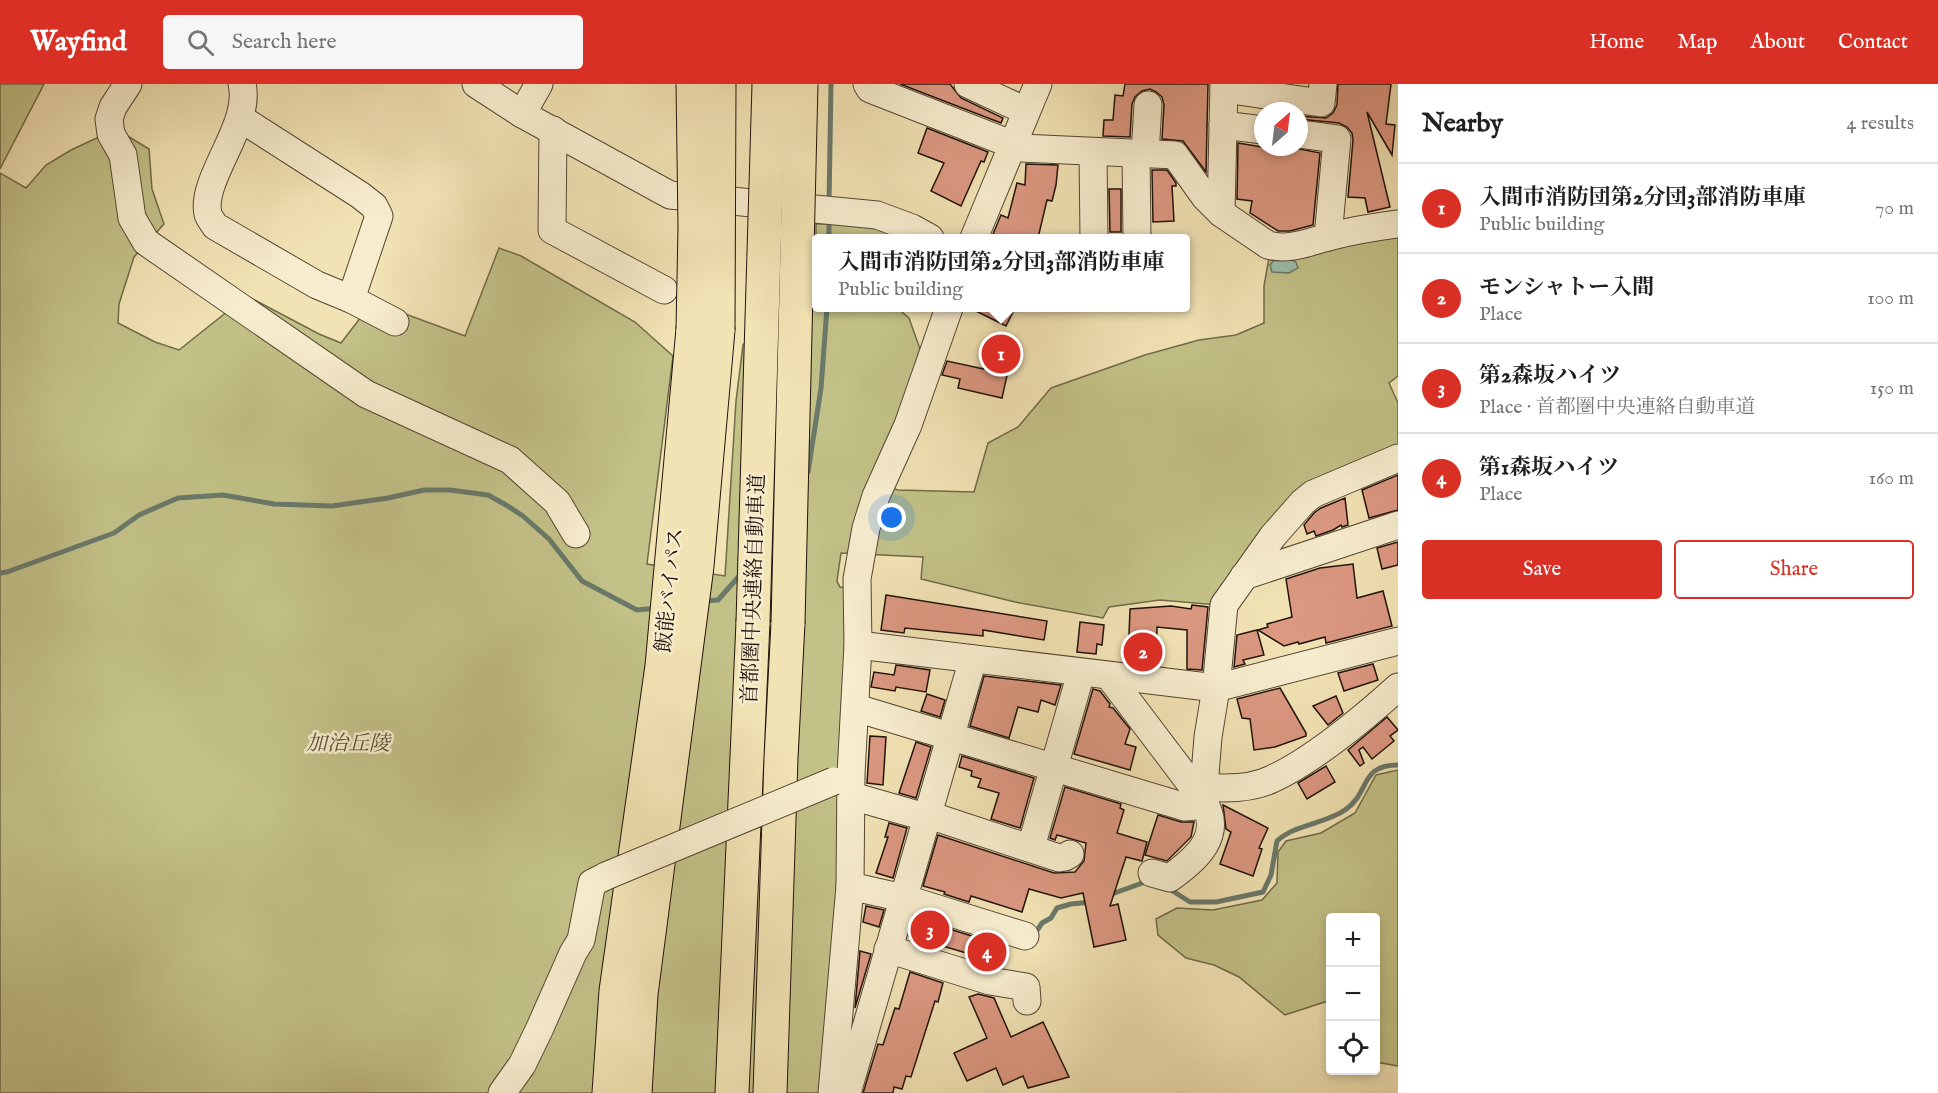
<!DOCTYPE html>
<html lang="en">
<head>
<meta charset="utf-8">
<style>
  body { margin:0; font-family:"IM FELL English","Noto Serif JP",serif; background:#f6f6f6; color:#202124 }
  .controls { position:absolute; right:18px; bottom:18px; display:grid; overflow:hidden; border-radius:6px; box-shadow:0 3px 9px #0003 }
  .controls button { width:54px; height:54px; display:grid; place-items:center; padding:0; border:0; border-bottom:2px solid #e0e0e0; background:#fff; color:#202124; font:30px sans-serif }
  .compass { position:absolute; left:1254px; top:18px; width:54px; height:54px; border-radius:50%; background:#fff; box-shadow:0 3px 9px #0003; rotate:28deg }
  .you { position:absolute; left:892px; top:434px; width:21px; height:21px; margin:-15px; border:4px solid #fff; border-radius:50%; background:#1a73e8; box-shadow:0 0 0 9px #1a73e833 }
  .badge { display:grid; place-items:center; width:39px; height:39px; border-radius:50%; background:#d93025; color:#fff; font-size:20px; font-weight:700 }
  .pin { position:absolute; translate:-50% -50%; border:3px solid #fff; box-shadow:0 2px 6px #0006 }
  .popup { position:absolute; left:812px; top:150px; width:378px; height:78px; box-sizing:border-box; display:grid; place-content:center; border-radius:6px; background:#fff; filter:drop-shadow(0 2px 4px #0005); font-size:20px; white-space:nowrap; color:#757577 }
  .popup b { font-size:22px; color:#202124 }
  .popup::after { content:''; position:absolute; left:50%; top:100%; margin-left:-12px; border:12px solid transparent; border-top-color:#fff }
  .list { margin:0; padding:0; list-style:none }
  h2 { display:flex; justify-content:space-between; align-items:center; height:78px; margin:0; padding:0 24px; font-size:26px }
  h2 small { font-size:20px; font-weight:400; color:#757577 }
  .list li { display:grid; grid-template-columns:39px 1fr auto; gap:18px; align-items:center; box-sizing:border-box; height:90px; padding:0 24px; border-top:2px solid #e0e0e0 }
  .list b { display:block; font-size:22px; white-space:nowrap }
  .list p { margin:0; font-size:20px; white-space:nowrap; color:#757577 }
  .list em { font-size:20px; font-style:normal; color:#757577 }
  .actions { display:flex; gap:12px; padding:18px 24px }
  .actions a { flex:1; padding:14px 0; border:2px solid #d93025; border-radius:6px; text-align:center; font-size:21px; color:#d93025 }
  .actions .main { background:#d93025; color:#fff }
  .icon { flex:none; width:33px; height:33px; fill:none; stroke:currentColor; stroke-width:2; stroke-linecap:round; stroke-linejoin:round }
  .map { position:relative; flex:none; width:1398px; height:1009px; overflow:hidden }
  header { display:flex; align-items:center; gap:36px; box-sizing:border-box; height:84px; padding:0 30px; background:#d93025; color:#fff }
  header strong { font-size:28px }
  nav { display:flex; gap:33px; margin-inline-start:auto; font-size:21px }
  .search { width:420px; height:54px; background:#f6f6f6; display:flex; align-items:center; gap:15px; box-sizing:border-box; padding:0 21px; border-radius:6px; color:#757577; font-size:22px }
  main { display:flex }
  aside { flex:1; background:#fff }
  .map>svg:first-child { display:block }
  .green { fill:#c2c187; stroke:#716a48; stroke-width:1.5 }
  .water { fill:#9bbeaa; stroke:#6a796a; stroke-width:1.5 }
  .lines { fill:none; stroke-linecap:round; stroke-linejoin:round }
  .stream { stroke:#6a796a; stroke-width:5 }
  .building { fill:#dc9881; stroke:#20120a; stroke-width:1.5 }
  .minor-casing { stroke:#544634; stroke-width:29 }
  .highway-casing { stroke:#20120a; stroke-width:35 }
  .minor { stroke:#f7edce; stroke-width:27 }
  .highway { stroke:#f2e3b4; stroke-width:33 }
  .minor-bridge-casing { stroke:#544634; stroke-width:29; stroke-linecap:butt }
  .highway-bridge-casing { stroke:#20120a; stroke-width:35; stroke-linecap:butt }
  .minor-bridge { stroke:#f7edce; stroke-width:27 }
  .highway-bridge { stroke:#f2e3b4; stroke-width:33 }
  .labels { text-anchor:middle; stroke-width:5; stroke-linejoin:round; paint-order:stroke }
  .street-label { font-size:21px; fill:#20120a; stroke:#f7edce }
  .park-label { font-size:21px; font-style:italic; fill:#594f36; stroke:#f7edce }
</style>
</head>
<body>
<header>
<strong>Wayfind</strong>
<div class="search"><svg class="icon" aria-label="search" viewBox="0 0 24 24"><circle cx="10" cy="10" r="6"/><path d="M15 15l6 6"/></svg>Search here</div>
<nav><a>Home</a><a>Map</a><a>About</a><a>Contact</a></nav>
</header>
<main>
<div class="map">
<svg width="1398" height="1009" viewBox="0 0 1398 1009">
  <rect width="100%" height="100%" fill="#f2e3b4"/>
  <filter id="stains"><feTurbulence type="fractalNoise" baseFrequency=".00333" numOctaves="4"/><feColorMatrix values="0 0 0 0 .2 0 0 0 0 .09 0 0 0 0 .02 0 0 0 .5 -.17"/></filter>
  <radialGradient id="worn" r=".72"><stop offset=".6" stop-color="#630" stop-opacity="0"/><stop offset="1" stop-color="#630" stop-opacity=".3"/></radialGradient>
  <g class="green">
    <path d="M 0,0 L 44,0 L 0,85 Z"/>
    <path d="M 116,45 L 149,65 L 152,105 L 164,140 L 134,173 L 119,220 L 118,239 L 155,258 L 179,266 L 247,212 L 319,250 L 341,259 L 361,233 L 400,228 L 465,252 L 499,164 L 521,172 L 635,238 L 673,272 L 647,480 L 725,492 L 736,317 L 743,261 L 816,164 L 816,140 L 871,139 L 896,151 L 892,154 L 816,154 L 816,224 L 897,224 L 909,234 L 920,265 L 892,353 L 872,398 L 898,406 L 974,408 L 988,359 L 1018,343 L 1051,304 L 1145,271 L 1199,256 L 1236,251 L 1264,239 L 1264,202 L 1270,168 L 1398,145 L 1398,292 L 1389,299 L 1398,319 L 1398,368 L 1330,397 L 1218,521 L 1160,516 L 1109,523 L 1103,534 L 1015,518 L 921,495 L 923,473 L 841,469 L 837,497 L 840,503 L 847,504 L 841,746 L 823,1009 L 0,1009 L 0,89 L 26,104 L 46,81 L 71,66 Z"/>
    <path d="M 1398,686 L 1398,982 L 1376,978 L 1376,834 L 1330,834 L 1330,920 L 1328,917 L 1285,931 L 1239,893 L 1214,881 L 1186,874 L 1158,851 L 1156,835 L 1177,824 L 1213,826 L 1262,816 L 1277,799 L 1278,768 L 1286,757 L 1321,749 L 1355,729 L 1376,691 Z"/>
  </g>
  <path class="water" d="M 1280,175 L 1290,175 L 1296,178 L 1298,184 L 1289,189 L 1272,188 L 1270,181 L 1274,176 Z"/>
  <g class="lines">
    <g class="stream">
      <path d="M 829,120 L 831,0"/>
      <path d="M 829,154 L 829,135"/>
      <path d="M 808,388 L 821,304 L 827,224"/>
      <path d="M 0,489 L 7,488 L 114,449 L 139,431 L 178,414 L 223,411 L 274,420 L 332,422 L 388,414 L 424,406 L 450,406 L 488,411 L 506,421 L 523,432 L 549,455 L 582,497 L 637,526 L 657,524"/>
      <path d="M 705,517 L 718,516 L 741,490"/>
      <path d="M 1168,804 L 1190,818 L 1216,818 L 1263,808 L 1271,791 L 1277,757 C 1295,740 1325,740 1345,726 C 1371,708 1359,681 1398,681"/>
      <path d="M 1109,811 L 1148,797"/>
      <path d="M 1038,845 L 1042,839 L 1051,834 L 1057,824 L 1071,820 L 1092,818"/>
    </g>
  </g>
  <g class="building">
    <path d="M 900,0 L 950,0 L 961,14 L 1003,34 L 1001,39 Z"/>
    <path d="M 1125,0 L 1208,0 L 1206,88 L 1183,57 L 1162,55 L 1164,21 L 1162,13 L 1156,8 L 1150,5 L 1142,7 L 1135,13 L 1132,20 L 1130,53 L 1103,52 L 1104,36 L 1113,36 L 1115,11 L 1123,12 Z"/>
    <path d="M 1338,0 L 1391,0 L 1386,40 L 1395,41 L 1392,71 L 1367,28 L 1390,123 L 1368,128 L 1365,114 L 1348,113 L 1353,56 L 1352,49 L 1347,43 L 1339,39 L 1299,35 L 1299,32 L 1326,34 L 1333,29 L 1337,21 Z"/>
    <path d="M 927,44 L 988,68 L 984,78 L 981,77 L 961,122 L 931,107 L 944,79 L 918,69 Z"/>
    <path d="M 1238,59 L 1262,63 L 1290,63 L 1320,69 L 1313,141 L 1290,147 L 1278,147 L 1250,129 L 1252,117 L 1237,115 Z"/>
    <path d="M 1026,80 L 1058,81 L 1056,101 L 1052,117 L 1047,116 L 1038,154 L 1002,154 L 993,150 L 1001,131 L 1008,134 L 1017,99 L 1025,101 Z"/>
    <path d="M 1152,86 L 1167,86 L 1176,99 L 1176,102 L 1172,102 L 1174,137 L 1153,138 Z"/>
    <path d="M 1109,105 L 1121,105 L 1121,148 L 1110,148 Z"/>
    <path d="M 970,224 L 1015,224 L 1006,242 Z"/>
    <path d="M 990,258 L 1013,264 L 1002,314 L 958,304 L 960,295 L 942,291 L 947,277 L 984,285 Z"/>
    <path d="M 1398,391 L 1398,426 L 1369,434 L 1362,406 Z"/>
    <path d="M 1345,414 L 1348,441 L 1342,443 L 1341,441 L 1333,446 L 1316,452 L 1314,447 L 1307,450 L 1304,441 L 1314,429 L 1321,424 Z"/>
    <path d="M 1398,458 L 1398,481 L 1382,485 L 1377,464 Z"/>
    <path d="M 1353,480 L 1357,514 L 1383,507 L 1392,542 L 1326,559 L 1325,553 L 1299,560 L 1298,558 L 1284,562 L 1258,546 L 1268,543 L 1267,540 L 1292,533 L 1286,495 L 1320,484 Z"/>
    <path d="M 886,511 L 1047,537 L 1044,556 L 983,546 L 983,552 L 905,544 L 904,549 L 881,546 Z"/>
    <path d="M 1192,521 L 1208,523 L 1202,586 L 1187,585 L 1187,546 L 1157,543 L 1156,581 L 1128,578 L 1130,525 L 1171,522 L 1191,525 Z"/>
    <path d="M 1080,538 L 1104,541 L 1102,561 L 1097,560 L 1096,570 L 1077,568 Z"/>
    <path d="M 1257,546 L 1264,571 L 1243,576 L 1245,580 L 1234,583 L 1237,551 Z"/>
    <path d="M 1373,580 L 1378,596 L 1344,607 L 1338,589 Z"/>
    <path d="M 896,581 L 930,586 L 926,608 L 896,603 L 895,607 L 871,603 L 874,588 L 894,591 Z"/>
    <path d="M 984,592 L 1061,601 L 1055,621 L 1041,616 L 1038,628 L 1018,623 L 1009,654 L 970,642 Z"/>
    <path d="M 1280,604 L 1306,649 L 1306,652 L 1275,663 L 1254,666 L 1250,635 L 1242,634 L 1237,615 Z"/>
    <path d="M 1093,605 L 1100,607 L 1110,620 L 1109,623 L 1113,624 L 1130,645 L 1125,660 L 1136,663 L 1130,686 L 1074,670 Z"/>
    <path d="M 927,610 L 945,616 L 940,633 L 921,627 Z"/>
    <path d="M 1336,612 L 1343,629 L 1328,641 L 1313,622 Z"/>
    <path d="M 1387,633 L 1398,646 L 1390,652 L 1394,657 L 1372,675 L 1363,663 L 1359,666 L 1364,679 L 1360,682 L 1348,666 Z"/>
    <path d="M 870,652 L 886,653 L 883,701 L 867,699 Z"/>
    <path d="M 916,658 L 931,663 L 916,714 L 899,709 Z"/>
    <path d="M 962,672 L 1034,694 L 1020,744 L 991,735 L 999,709 L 978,703 L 981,695 L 971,692 L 972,687 L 959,683 Z"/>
    <path d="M 1326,682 L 1335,698 L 1307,715 L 1298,699 Z"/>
    <path d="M 1065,703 L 1121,720 L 1120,724 L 1124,726 L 1117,749 L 1147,758 L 1142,777 L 1126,773 L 1110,822 L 1118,820 L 1126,856 L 1094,863 L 1083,809 L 1061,814 L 1029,805 L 1022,828 L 971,812 L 969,818 L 944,810 L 945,808 L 923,802 L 938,751 L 1054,789 L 1075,788 L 1084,777 L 1086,759 L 1057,751 L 1055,756 L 1050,754 Z"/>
    <path d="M 1223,721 L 1268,744 L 1259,764 L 1262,765 L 1253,792 L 1220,780 L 1231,748 L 1226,745 Z"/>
    <path d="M 1158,731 L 1181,738 L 1194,738 L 1191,753 L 1167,777 L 1145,771 Z"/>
    <path d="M 889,739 L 907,744 L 893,794 L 876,789 L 888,753 L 885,753 Z"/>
    <path d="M 866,822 L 884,826 L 879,843 L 863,838 Z"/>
    <path d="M 914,834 L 1001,861 L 995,882 L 972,875 L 973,871 L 909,852 Z"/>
    <path d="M 860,867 L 871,870 L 855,924 Z"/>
    <path d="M 910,888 L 943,899 L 938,918 L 935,917 L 911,993 L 906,992 L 902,1005 L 894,1003 L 893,1009 L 863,1009 L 878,960 L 883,961 L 895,924 L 899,925 Z"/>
    <path d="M 978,910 L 994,914 L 1011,953 L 1043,938 L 1069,993 L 1028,1004 L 1023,992 L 1003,1001 L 996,984 L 967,997 L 954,969 L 987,954 L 969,913 Z"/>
  </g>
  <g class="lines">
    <defs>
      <g id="minor">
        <path d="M 128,0 L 113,23 L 109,35 L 111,50 L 123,71 L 132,134 L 146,158 L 366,310 L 510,376 L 557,418 L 576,450"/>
        <path d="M 242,0 C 252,41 200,95 208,130 C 209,134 213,138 215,142 L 317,201 L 351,215 L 395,238"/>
        <path d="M 476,0 L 522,30 L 670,111 L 877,131 L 912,144 L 930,154"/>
        <path d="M 867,0 L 870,5 L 1021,64 L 1175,71 L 1205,113 L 1221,129 L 1268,161 C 1288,167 1309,158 1328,153 C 1351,147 1375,143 1398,140"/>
        <path d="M 968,0 L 1026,27"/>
        <path d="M 1224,5 L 1321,19 L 1323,0"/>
        <path d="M 522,30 L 539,0"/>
        <path d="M 240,34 L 360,111 L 374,122 L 379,132 L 351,215"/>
        <path d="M 1223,41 L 1263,46"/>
        <path d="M 553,46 L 552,146 L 664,206"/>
        <path d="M 1299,50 L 1337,55 L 1328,153"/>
        <path d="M 1093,68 L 1094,154"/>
        <path d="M 1136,69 L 1137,154"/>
        <path d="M 1145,70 L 1148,21"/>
        <path d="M 1221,129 L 1224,0"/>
        <path d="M 974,154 L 1038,0"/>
        <path d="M 1244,492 L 1398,441"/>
        <path d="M 858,561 L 1216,604 L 1398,557"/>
        <path d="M 1109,592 L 1203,716 C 1224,752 1197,774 1170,794 L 1152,789"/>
        <path d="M 856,624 L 1185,723 L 1195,722 L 1203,716 L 1208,653 L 1216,604 L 1224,521 L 1273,452 L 1303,418 L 1313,410 L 1398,374"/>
        <path d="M 1204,703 C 1226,705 1252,705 1272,695 C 1312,677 1365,633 1398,603"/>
        <path d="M 852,712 L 918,731 L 929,731 L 1059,774 L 1065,773 L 1070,770"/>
        <path d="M 1031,763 L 1081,589"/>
        <path d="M 850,802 L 903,814 L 1025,852"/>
        <path d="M 888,865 L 990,897 L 1026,903 L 1027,917"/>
        <path d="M 502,1009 L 522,981 L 539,946 L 573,869 L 581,856 L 592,799 L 606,792"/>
        <path d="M 832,1009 L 850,802 L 851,690 L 858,561 L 857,495 L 866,444 L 876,412 L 908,341 L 949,224"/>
        <path d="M 847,1009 L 973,575"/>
      </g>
      <g id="highway">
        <path d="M 609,1009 L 616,907 L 662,582 L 693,245"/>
        <path d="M 635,1009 L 641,910 L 697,482 L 718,246"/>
        <path d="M 732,1009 L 753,538"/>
        <path d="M 770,1009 L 781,674 L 788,539"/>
      </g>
    </defs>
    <use href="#minor" class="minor-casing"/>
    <use href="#highway" class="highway-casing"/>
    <use href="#minor" class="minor"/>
    <use href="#highway" class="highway"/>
    <defs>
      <path id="minor-bridge" d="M 606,792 L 834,697"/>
      <g id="highway-bridge">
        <path d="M 693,245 L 695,143 L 693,0"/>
        <path d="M 718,246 L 719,0"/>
        <path d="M 753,538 L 769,0"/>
        <path d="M 788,539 L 801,0"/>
      </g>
    </defs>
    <use href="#minor-bridge" class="minor-bridge-casing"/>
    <use href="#highway-bridge" class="highway-bridge-casing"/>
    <use href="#minor-bridge" class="minor-bridge"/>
    <use href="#highway-bridge" class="highway-bridge"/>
  </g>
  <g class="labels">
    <g class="street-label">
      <text transform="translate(753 505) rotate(-88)" y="7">首都圏中央連絡自動車道</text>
      <text transform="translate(669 506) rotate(-84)" y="7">飯能バイパス</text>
    </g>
    <g class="park-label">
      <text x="348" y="666">加治丘陵</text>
    </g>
  </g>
  <rect width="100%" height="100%" filter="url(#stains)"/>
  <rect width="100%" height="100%" fill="url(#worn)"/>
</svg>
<div class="controls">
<button>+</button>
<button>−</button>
<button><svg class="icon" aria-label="locate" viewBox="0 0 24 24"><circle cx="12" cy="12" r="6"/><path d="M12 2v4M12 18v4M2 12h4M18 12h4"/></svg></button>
</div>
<svg class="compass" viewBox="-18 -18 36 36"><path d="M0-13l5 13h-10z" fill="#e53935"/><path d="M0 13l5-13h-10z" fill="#757577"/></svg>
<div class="you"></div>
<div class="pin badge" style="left:1001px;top:270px">1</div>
<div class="popup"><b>入間市消防団第2分団3部消防車庫</b>Public building</div>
<div class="pin badge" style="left:1143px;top:568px">2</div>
<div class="pin badge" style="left:930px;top:846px">3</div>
<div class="pin badge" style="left:987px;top:868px">4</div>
</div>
<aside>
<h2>Nearby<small>4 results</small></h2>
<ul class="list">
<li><span class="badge">1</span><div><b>入間市消防団第2分団3部消防車庫</b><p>Public building</p></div><em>70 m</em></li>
<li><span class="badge">2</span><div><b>モンシャトー入間</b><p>Place</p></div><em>100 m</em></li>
<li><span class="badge">3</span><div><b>第2森坂ハイツ</b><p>Place · 首都圏中央連絡自動車道</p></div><em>150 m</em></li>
<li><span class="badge">4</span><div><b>第1森坂ハイツ</b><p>Place</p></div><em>160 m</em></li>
</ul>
<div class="actions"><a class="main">Save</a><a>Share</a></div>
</aside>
</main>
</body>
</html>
